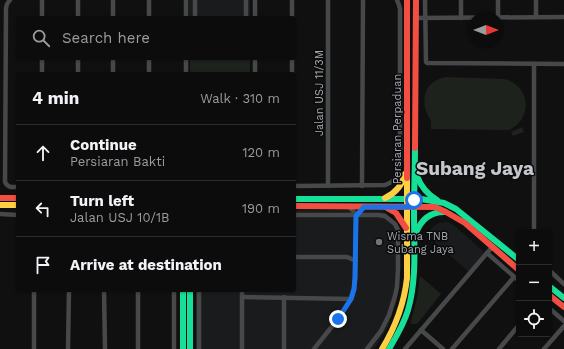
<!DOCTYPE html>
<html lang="en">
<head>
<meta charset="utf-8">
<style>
  body { margin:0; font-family:"Work Sans",sans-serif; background:#151516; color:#f1f3f6 }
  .controls { position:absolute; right:12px; bottom:12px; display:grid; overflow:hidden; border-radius:4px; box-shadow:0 1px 3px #0004 }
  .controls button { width:36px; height:36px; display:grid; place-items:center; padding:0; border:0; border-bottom:1px solid #2c2c2e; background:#0c0c0d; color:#f1f3f6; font:20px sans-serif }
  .compass { position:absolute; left:468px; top:12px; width:36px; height:36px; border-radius:50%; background:#0c0c0d; box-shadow:0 1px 3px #0004; rotate:90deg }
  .stop { position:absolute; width:12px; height:12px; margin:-9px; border:3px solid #1a73e8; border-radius:50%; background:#fff }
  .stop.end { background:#1a73e8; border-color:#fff; box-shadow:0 1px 4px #0008 }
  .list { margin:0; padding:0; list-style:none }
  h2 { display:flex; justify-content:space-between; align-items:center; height:52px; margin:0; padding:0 16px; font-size:17px }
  h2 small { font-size:13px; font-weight:400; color:#9a9b9d }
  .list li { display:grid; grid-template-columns:26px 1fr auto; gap:12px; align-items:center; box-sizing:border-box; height:56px; padding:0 16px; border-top:1px solid #2c2c2e }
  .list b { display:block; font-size:15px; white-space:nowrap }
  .list p { margin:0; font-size:13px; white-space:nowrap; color:#9a9b9d }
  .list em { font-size:13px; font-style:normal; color:#9a9b9d }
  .icon { flex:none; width:22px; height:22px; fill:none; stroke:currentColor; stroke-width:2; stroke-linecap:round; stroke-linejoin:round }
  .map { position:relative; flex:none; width:564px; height:349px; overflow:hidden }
  .search { position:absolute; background:#0c0c0d; box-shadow:0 1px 3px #0004; left:16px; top:16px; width:280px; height:44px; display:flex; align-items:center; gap:10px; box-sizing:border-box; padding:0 14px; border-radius:4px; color:#9a9b9d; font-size:15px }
  .panel { position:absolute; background:#0c0c0d; box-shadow:0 1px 3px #0004; left:16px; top:72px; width:280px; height:220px; border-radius:4px }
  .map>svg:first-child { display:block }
  .built { fill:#1a1b1c }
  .green { fill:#1e221d }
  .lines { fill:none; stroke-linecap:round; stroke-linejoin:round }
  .street { stroke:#46484a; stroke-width:4.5 }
  .fast { stroke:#16e098; stroke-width:6 }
  .slow { stroke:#ffcf43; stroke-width:6 }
  .jam { stroke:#f24e42; stroke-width:6 }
  .route { stroke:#1a73e8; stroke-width:5 }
  .poi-dot { fill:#707478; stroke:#0b0b0c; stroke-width:1.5 }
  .labels { text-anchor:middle; stroke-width:3; stroke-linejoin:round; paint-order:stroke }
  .street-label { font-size:11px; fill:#a3aab0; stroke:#0b0b0c }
  .poi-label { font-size:11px; fill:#a3aab0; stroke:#0b0b0c; text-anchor:start }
  .town-label { font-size:19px; font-weight:bold; fill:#c4c8cd; stroke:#0b0b0c }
</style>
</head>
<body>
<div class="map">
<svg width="564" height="349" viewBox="0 0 564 349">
  <rect width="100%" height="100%" fill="#101011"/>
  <g class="built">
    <rect x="189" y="0" width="61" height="18"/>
    <path d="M 294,210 L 383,210 L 401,229 L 400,280 L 397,300 L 388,327 L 376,346 L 373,349 L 196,349 L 196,290 L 294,290 Z"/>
    <path d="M 444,222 L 448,222 L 455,226 L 485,253 L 469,272 L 428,236 L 429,232 L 433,227 L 439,223 Z"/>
  </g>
  <g class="green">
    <rect x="190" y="58" width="60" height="16"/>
    <path d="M 446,77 L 504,79 C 531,85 533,119 509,130 L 431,129 C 431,127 431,125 431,122 C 430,117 426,113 425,108 C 422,91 430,80 446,77 Z"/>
    <path d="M 522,127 L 524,132 L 513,136 L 511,132 Z"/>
    <path d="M 420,276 L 441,294 L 417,324 L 410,324 L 417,298 Z"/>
  </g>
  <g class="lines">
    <g class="street">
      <path d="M 10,0 L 7,4 L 6,8 L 5,182 C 8,188 12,187 18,187"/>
      <path d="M 186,0 L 186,18"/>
      <path d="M 425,0 L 426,62 L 427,63 L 564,64"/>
      <path d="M 498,17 L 498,0"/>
      <path d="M 536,17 L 536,0"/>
      <path d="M 42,18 L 42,0"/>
      <path d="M 78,18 L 78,0"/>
      <path d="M 113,18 L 113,0"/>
      <path d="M 149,18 L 149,0"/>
      <path d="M 195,18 L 195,0"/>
      <path d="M 246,18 L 246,0"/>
      <path d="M 255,18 L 255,0"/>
      <path d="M 292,18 L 292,0"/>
      <path d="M 416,18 L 564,17"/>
      <path d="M 461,18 L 461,0"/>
      <path d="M 534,64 L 534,232"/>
      <path d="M 42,74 L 42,58"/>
      <path d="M 78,74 L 78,58"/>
      <path d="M 113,74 L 113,58"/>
      <path d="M 149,74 L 149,58"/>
      <path d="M 186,74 L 186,58"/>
      <path d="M 255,74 L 255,58"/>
      <path d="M 292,74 L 292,58"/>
      <path d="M 294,186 L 385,185 C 397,181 399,173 400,161 L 400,9 L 399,5 L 397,0"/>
      <path d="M 328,186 L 328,0"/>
      <path d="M 362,186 L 363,0"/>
      <path d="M 0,214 L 18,215"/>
      <path d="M 294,215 L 378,215 L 385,216 L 395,224 L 398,230 L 398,268 L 397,287 L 395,296 L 389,315 L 381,331 L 367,349"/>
      <path d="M 487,253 L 519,281"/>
      <path d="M 294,257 L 347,257 L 356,261"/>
      <path d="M 549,270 L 564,284"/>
      <path d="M 34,290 L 34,349"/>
      <path d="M 104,290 L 105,349"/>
      <path d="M 138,290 L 138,349"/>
      <path d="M 242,290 L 242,349"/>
      <path d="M 242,297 L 351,299"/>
      <path d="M 549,308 L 564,321"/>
      <path d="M 421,330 L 443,349"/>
      <path d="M 68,349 L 69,290"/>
      <path d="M 174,349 L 174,290"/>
      <path d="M 199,349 L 199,290"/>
      <path d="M 284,349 L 284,297"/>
      <path d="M 314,349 L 338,319 L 351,299 L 354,289 L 355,278 L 356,216 L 355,213 L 348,206"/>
      <path d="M 405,349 L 493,246"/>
      <path d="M 452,349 L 514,277"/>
      <path d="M 499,349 L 519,325"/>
      <path d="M 544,349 L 564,326"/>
    </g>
    <g class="fast">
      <path d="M 417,176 C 421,187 427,194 437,200"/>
      <path d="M 294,199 L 421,199 L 444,203 L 456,209 L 519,260"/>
      <path d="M 416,233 C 421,220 430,212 444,212"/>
      <path d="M 549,286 L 564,298"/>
      <path d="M 183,290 L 183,349"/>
      <path d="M 190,290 L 190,349"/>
      <path d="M 389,349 C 396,337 404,324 408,310 C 417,279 414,245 414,213 C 414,191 415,170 415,148"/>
    </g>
    <g class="slow">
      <path d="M 385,198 C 396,193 402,186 405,174"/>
      <path d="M 0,205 L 18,205"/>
      <path d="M 382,349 C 396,326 404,305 407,278 L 407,178"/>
    </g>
    <g class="jam">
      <path d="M 407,0 L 407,178"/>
      <path d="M 415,148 L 416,0"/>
      <path d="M 0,198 L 18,198"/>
      <path d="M 294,206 L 435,207 L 446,212 L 465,223 L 519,270"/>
      <path d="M 387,208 L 396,213 L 406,228"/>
      <path d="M 549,295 L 564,307"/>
    </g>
  </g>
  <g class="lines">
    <path class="route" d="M 338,319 L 351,299 L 354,289 L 355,278 L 356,216 L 364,207 L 414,207 L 414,200"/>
  </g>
  <circle class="poi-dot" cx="379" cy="242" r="4"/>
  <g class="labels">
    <g class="street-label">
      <text transform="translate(319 93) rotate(-90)" y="4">Jalan USJ 11/3M</text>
      <text transform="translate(397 129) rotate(-90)" y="4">Persiaran Perpaduan</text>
    </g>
    <g class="poi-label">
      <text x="387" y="240">Wisma TNB<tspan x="387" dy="13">Subang Jaya</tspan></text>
    </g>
    <g class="town-label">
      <text x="475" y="175">Subang Jaya</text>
    </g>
  </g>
</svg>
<div class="controls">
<button>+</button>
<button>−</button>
<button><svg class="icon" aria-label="locate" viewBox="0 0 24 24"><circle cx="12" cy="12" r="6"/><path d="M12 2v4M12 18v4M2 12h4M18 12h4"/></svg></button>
</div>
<svg class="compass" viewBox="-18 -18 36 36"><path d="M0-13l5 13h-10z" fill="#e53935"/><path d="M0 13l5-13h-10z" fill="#9a9b9d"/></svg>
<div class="stop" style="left:414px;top:200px"></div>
<div class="stop end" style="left:338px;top:319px"></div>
<div class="search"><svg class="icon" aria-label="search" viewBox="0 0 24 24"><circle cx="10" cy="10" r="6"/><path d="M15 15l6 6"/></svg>Search here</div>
<section class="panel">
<h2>4 min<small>Walk · 310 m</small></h2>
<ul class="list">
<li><svg class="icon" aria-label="ahead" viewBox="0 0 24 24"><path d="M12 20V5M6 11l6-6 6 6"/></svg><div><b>Continue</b><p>Persiaran Bakti</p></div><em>120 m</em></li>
<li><svg class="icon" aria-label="left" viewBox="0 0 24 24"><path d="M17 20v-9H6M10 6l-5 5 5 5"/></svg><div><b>Turn left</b><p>Jalan USJ 10/1B</p></div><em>190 m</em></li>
<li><svg class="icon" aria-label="arrive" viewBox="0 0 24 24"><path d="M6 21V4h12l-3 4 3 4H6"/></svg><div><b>Arrive at destination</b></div></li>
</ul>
</section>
</div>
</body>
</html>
